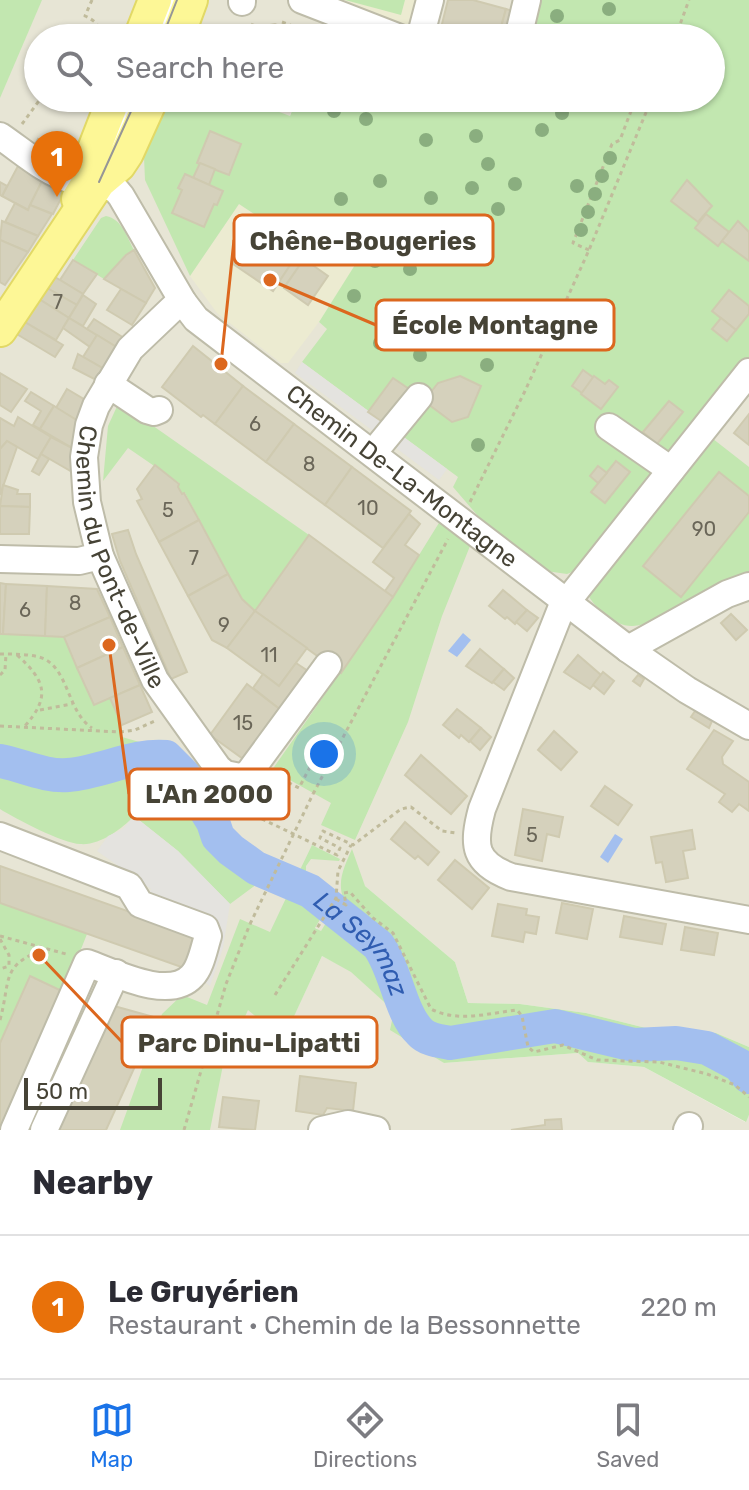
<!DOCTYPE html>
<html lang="en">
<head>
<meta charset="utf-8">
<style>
  body { margin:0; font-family:Rubik,sans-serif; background:#f2f2f3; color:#2b2b33 }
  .scale { position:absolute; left:24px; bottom:20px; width:138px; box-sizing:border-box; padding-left:8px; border:4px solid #464336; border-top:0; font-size:22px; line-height:28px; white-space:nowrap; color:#464336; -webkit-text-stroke:6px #fff; paint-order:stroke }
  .you { position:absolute; left:324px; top:754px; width:28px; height:28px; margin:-20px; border:6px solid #fff; border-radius:50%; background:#1a73e8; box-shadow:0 0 0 12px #1a73e833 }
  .badge { display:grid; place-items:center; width:52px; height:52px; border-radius:50%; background:#1a73e8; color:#fff; font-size:26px; font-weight:700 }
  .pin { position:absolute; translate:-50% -66px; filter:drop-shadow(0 2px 4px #0008) }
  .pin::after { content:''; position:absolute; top:42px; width:28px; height:24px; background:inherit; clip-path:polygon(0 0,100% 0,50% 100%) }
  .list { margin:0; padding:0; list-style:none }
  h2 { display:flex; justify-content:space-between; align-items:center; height:104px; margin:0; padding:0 32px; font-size:34px }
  h2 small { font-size:26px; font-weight:400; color:#7c7c81 }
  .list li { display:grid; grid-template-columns:52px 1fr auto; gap:24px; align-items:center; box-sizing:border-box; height:144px; padding:0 32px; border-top:2px solid #e1e1e2 }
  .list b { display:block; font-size:30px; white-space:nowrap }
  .list p { margin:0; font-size:26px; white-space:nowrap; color:#7c7c81 }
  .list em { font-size:26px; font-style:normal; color:#7c7c81 }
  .icon { flex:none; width:44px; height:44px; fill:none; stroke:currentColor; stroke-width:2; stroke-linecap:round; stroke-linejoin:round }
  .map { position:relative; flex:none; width:749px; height:1130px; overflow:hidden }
  .search { position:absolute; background:#fff; box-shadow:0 2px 6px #0004; left:24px; right:24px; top:24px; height:88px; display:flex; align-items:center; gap:20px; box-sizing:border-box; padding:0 28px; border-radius:44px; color:#7c7c81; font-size:30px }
  .sheet { height:248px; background:#fff }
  nav { display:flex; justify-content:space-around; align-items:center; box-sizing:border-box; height:112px; border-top:2px solid #e1e1e2; background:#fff; font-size:22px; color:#7c7c81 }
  nav a { display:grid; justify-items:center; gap:4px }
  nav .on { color:#1a73e8 }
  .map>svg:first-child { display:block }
  .residential { fill:#e7e5d5 }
  .education { fill:#ecebd1 }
  .green { fill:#c2e7b0 }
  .parking { fill:#e4e3df }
  .water { fill:#a3bfef }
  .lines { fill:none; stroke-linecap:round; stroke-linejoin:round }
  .river { stroke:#a3bfef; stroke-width:34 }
  .building { fill:#d5d1bc; stroke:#cfcab0; stroke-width:2 }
  .minor-casing { stroke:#bebca9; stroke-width:30 }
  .major-casing { stroke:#e2d966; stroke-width:36 }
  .path { stroke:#c0bb9b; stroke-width:3; stroke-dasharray:4 4; stroke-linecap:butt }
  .minor { stroke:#fff; stroke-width:26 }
  .major { stroke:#fdf796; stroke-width:32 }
  .tram { stroke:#969696; stroke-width:2 }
  .path-bridge { stroke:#c0bb9b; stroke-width:3; stroke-dasharray:4 4; stroke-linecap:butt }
  .tree { fill:#8aae7f }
  .labels { text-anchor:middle; stroke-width:6; stroke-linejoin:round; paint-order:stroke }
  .number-label { font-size:20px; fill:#6a6658 }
  .street-label { font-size:24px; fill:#464336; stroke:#fff }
  .water-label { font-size:26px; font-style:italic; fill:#305db1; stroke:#fff }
  .leader { fill:none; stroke:#dc671e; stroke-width:3 }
  .callout-dot { fill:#dc671e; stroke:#fff; stroke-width:3 }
  .callout { fill:#fff; stroke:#dc671e; stroke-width:3 }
  .callout-label { font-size:26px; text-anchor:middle; font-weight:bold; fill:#464336 }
</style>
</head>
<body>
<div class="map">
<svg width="749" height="1130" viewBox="0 0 749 1130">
  <rect width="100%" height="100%" fill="#f3f2e7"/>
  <path class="residential" d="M 0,0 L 538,0 L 528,38 L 356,38 L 326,27 L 321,38 L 38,38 L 38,98 L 297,98 L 290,115 L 319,322 L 327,328 L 711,98 L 711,38 L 749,0 L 749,1047 L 716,1033 L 650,1029 L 586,1013 L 520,1004 L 468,1003 L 455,962 L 365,886 L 347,898 L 349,909 L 344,910 L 320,932 L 315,927 L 249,1010 L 283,1039 L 322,956 L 351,971 L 394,1011 L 444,1063 L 578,1053 L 589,1062 L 644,1067 L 745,1122 L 749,1115 L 749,1130 L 0,1130 Z"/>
  <g class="education">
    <path d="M 334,0 L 424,0 L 416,30 Z"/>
    <path d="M 239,204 L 305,248 L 312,231 L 366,249 L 319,322 L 288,363 L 281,363 L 217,313 L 190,276 Z"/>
  </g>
  <g class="green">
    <path d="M 0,0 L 42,0 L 0,98 Z"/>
    <path d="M 345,0 L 405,0 L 401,15 Z"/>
    <path d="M 538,0 L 749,0 L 749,358 L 577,570 L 567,574 L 546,571 L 484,523 L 453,487 L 458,477 L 302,362 L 327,329 L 319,322 L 365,249 L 312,231 L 305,248 L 239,204 L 190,276 L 145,180 L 144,157 L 168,98 L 184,98 L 205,106 L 209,98 L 242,98 L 290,116 L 297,98 L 711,98 L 711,38 L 528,38 Z"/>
    <path d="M 106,216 C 122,219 127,237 134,250 L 125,255 L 104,279 L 73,260 L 101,218 Z"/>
    <path d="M 119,402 L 309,535 L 255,611 L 242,599 L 185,493 L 182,494 L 178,487 L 179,483 L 128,448 L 103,481 L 108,426 Z"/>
    <path d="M 708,435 L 749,467 L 749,574 C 720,589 664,624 633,626 C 615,627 596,609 588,595 Z"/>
    <path d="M 442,518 L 472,541 L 442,616 L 408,722 L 355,840 L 321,825 L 331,803 L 272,770 L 393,597 Z"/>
    <path d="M 0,634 L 64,637 L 94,705 L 110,698 L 122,725 L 122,737 L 157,747 L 175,759 L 207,797 L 216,823 L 261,881 L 230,904 L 178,851 L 134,816 C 122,829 99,846 80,844 C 64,844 14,818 0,809 Z"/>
    <path d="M 312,845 L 340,859 L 339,861 L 311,859 L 306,866 L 306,876 L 299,872 Z"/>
    <path d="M 352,849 L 365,886 L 455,962 L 468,1003 L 520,1004 L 586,1013 L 650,1029 L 716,1033 L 749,1047 L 749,1115 L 746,1122 L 644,1067 L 588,1062 L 578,1053 L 444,1063 L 390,1030 L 394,1011 L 351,972 L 322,956 L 283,1040 L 248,1010 L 223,1065 L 210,1130 L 120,1130 L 162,1014 L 182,995 L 207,1005 L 240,919 L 270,932 L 287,896 L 322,916 L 315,928 L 321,931 L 337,905 L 344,910 L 349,909 L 347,899 L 344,900 C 336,882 345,865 352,849 Z"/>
    <path d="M 0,903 L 87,934 L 64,992 L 30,976 L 0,1042 Z"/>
  </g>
  <g class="parking">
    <path d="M 302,362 L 447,469 L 439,480 L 295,373 Z"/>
    <path d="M 134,816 L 178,851 L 230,904 L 223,948 L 210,986 L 199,978 L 148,897 L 151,889 L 97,851 L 108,836 L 123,829 Z"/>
  </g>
  <g class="water">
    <path d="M 463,633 L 471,640 L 457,657 L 448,651 Z"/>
    <path d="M 615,834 L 623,839 L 608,863 L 600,857 Z"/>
  </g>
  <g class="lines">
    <path class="river" id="s1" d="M 0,761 C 22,765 45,777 68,775 C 102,772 134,754 166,757 L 184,775 L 213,822 L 218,837 L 231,850 L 256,868 L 310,891 L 378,945 C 396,969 400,1013 420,1032 C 427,1040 440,1041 450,1043 L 555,1026 L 634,1045 L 676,1043 L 707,1048 L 739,1065 L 749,1077"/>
  </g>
  <g class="building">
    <path d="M 448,0 L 473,0 L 506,9 L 498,38 L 463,38 L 440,32 Z"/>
    <path d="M 506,9 L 516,12 L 509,38 L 498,38 Z"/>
    <path d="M 252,24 L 259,27 L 275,24 L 282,27 L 288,38 L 246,38 Z"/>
    <path d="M 515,98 L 536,98 L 533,105 Z"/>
    <path d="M 210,131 L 241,144 L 229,175 L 197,163 Z"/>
    <path d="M 38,139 L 62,155 L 57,161 L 34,146 Z"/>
    <path d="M 200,163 L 215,169 L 209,185 L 193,178 Z"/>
    <path d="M 18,166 L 43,179 L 28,210 L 2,196 Z"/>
    <path d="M 185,174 L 223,191 L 217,205 L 214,204 L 204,227 L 172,213 L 182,190 L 178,188 Z"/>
    <path d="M 43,179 L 65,191 L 53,214 L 30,205 Z"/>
    <path d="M 687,180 L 712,206 L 698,222 L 671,201 Z"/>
    <path d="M 0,182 L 7,186 L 2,196 L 0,195 Z"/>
    <path d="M 15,203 L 28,210 L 30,205 L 52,214 L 38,236 L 5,222 Z"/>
    <path d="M 706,214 L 729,232 L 718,246 L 695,228 Z"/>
    <path d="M 2,221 L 38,236 L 28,252 L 0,240 Z"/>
    <path d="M 738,221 L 749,232 L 749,261 L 722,241 Z"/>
    <path d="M 250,237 L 267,249 L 273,242 L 297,255 L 273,291 L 233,264 Z"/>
    <path d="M 0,240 L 28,252 L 5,285 L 0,282 Z"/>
    <path d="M 134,250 L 155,288 L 146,303 L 104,279 L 126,255 Z"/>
    <path d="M 295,258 L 302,262 L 285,286 L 279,282 Z"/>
    <path d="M 304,259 L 328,276 L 308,305 L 284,288 Z"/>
    <path d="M 73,260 L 97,274 L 83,294 L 60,280 Z"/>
    <path d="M 55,277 L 83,294 L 77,305 L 47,288 Z"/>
    <path d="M 47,288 L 77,305 L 69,318 L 39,299 Z"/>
    <path d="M 121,289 L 146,303 L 132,325 L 107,310 Z"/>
    <path d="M 729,290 L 749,306 L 749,314 L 736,330 L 712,311 Z"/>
    <path d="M 83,295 L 96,304 L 83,326 L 69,318 Z"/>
    <path d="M 39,299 L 69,318 L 56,340 L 23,321 Z"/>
    <path d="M 69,318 L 97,335 L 90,347 L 63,328 Z"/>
    <path d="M 721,318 L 736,330 L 727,341 L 712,329 Z"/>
    <path d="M 94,319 L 124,338 L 118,348 L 87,329 Z"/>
    <path d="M 23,321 L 63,345 L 55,357 L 15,333 Z"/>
    <path d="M 97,335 L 118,348 L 104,369 L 83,357 Z"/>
    <path d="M 193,346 L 243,386 L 215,424 L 203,415 L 201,417 L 162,387 Z"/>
    <path d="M 78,354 L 104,369 L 98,381 L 73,368 Z"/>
    <path d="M 583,370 L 594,378 L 582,393 L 572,386 Z"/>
    <path d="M 0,373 L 27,389 L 11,412 L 0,405 Z"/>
    <path d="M 460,376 L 481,386 L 468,417 L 452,422 L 424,401 L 438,383 Z"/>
    <path d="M 594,376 L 605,384 L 609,380 L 618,387 L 601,409 L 581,394 Z"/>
    <path d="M 393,378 L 412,391 L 387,425 L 368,412 Z"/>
    <path d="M 243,386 L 294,424 L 266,462 L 215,424 Z"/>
    <path d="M 67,389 L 87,401 L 78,421 L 56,408 Z"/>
    <path d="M 31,392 L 54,406 L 40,429 L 33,425 L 41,411 L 25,401 Z"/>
    <path d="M 669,401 L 683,412 L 657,444 L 643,432 Z"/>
    <path d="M 54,406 L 78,421 L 74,449 L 40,429 Z"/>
    <path d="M 749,414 L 749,445 L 734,433 Z"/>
    <path d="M 18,417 L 51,437 L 38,459 L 7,441 L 0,449 L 0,418 L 14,426 Z"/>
    <path d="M 294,424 L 352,467 L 325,505 L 266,462 Z"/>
    <path d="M 51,437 L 74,449 L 74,473 L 41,454 Z"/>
    <path d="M 7,441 L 17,447 L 0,495 L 0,449 Z"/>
    <path d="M 41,454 L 49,459 L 39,475 L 32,471 Z"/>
    <path d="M 616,461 L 630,472 L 605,503 L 591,492 Z"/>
    <path d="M 155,465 L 179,484 L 178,487 L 182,494 L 184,493 L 199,520 L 159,542 L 137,501 L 142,499 L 137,489 Z"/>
    <path d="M 598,466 L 607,473 L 598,483 L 590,476 Z"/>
    <path d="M 352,467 L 411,511 L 383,548 L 325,505 Z"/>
    <path d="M 719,472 L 749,496 L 749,512 L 681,597 L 643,566 Z"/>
    <path d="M 3,485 L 18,490 L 17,494 L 30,494 L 30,507 L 0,506 Z"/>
    <path d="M 0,506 L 30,507 L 29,534 L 0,534 Z"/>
    <path d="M 409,514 L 420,524 L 405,545 L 419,555 L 393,597 L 385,591 L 394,578 L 373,562 Z"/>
    <path d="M 199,520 L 228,574 L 188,596 L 159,542 Z"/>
    <path d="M 128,530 L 136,554 L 187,672 L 171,679 L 120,561 L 112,534 Z"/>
    <path d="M 309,535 L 393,597 L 341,673 L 255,611 Z"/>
    <path d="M 228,574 L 242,599 L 255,611 L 227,648 L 212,640 L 188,596 Z"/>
    <path d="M 0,583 L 6,584 L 3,634 L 0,634 Z"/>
    <path d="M 6,584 L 47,586 L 45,636 L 3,634 Z"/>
    <path d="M 47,586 L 97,589 L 110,617 L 64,637 L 45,636 Z"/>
    <path d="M 503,590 L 527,610 L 515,624 L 507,617 L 505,619 L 489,606 Z"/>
    <path d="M 527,610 L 538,618 L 527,631 L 516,622 Z"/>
    <path d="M 255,611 L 307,648 L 279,686 L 227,648 Z"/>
    <path d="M 731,614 L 747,630 L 736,640 L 721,623 Z"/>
    <path d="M 110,617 L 123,647 L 77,668 L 64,637 Z"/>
    <path d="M 123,647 L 140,685 L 94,705 L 77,668 Z"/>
    <path d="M 480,649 L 504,669 L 492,683 L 466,666 Z"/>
    <path d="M 578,655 L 601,675 L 590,689 L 564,672 Z"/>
    <path d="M 296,663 L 311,673 L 282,711 L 253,688 L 263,674 L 279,686 Z"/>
    <path d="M 504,669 L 514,678 L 504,690 L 493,682 Z"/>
    <path d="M 603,672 L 614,681 L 604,694 L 593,685 Z"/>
    <path d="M 638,675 L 644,679 L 640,686 L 633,681 Z"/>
    <path d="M 247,684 L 282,711 L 246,761 L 210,735 Z"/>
    <path d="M 140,685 L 152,712 L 122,725 L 110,698 Z"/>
    <path d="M 457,709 L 481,728 L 469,742 L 461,735 L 459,738 L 443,725 Z"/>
    <path d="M 695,711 L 712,721 L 709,728 L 691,717 Z"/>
    <path d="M 481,728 L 491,737 L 480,750 L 470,741 Z"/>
    <path d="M 714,730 L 733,741 L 722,757 L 723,764 L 749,782 L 749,811 L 739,804 L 732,812 L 719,802 L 725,794 L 687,769 Z"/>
    <path d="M 554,731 L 577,752 L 561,770 L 538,750 Z"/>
    <path d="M 421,755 L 467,796 L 451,814 L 405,775 Z"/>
    <path d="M 605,786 L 632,805 L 618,825 L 591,806 Z"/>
    <path d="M 523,809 L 563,817 L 559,837 L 547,834 L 542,861 L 515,855 Z"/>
    <path d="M 405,822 L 439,852 L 428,865 L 418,856 L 415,859 L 391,839 Z"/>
    <path d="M 692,830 L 695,849 L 683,851 L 688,878 L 666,882 L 662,862 L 656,863 L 651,837 Z"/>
    <path d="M 455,860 L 489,888 L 472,909 L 438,880 Z"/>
    <path d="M 0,866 L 198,936 L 187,969 L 0,903 Z"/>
    <path d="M 562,903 L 593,909 L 587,939 L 556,933 Z"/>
    <path d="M 498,904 L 527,909 L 526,915 L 539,917 L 536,934 L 525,932 L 523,942 L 492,936 Z"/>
    <path d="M 624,916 L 666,924 L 662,944 L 620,937 Z"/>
    <path d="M 685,927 L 718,933 L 714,955 L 681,950 Z"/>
    <path d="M 30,976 L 64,992 L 4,1130 L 0,1130 L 0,1043 Z"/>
    <path d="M 114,1006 L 157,1018 L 106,1130 L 58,1130 Z"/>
    <path d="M 300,1076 L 356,1083 L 353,1111 L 327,1108 L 323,1115 L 296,1111 Z"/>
    <path d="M 223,1097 L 259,1101 L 255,1130 L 219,1127 Z"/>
    <path d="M 561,1119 L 562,1130 L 511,1130 L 545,1125 L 545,1120 Z"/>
  </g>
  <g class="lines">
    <defs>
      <g id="minor">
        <path d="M 302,0 L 400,38"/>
        <path d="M 242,2 L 242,0"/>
        <path d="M 158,38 L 172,0"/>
        <path d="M 420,38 L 430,0"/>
        <path d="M 518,38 L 527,0"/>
        <path d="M 0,136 C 21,150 46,173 72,180 C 82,183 92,176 100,170 L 132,98"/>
        <path id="s2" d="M 100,170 L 99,182 L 116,190 L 121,196 L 183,302 L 196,319 L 628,649 L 687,690 L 749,726"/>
        <path id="s3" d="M 183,302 L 173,308 L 130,349 L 96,406 L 89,425 L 84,457 L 87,502 L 100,556 L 155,680 L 218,768 L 225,774 L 240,777 L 248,774 L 328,665"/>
        <path d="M 749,372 L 561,609 L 482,809 C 472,846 474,863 511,877 L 749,920"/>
        <path d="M 108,384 L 147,410 L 154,412 L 159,410"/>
        <path d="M 609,427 L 671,470"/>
        <path d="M 373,453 L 419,397"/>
        <path d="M 0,559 L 79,561 L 100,556"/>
        <path d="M 628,649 L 727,594 L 749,586"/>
        <path d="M 0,836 L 129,886 L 140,904 L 205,928 L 208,936 C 204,948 201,967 192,976 C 169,1001 115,973 87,963 L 14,1130"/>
        <path d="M 44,1130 L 116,973"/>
        <path d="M 322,1130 L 348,1124 L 376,1130"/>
        <path d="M 687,1130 L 689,1126"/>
      </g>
      <g id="major">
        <path d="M 140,38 L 155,0"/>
        <path d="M 177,38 L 191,0"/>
        <path d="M 78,199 L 91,178 L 93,152 L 114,98"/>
        <path d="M 0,330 L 99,182 L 119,165 L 127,153 L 152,98"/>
      </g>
    </defs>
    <use href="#minor" class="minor-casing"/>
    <use href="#major" class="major-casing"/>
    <g class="path">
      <path d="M 92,0 L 85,16 C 96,21 100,26 101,38"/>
      <path d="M 282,22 L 322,37"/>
      <path d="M 675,38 L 689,0"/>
      <path d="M 22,124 L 41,98"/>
      <path d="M 589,250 L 573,243 L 612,144 L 620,140 L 636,98"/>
      <path d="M 470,502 L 525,391 L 589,250 L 652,98"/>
      <path d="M 0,654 C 13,654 27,654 39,657 C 69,665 66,711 92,728"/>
      <path d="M 17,655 C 46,681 51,697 24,727"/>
      <path d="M 0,675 L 5,670 L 6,654"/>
      <path d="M 40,710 L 72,704"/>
      <path d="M 0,726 L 120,732 L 135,730 L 157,720"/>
      <path d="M 274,775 L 299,788 L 322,744 L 335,750"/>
      <path d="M 313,794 L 448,539"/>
      <path d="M 237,799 L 256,816 L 337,855 L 340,848 L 320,838 L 323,831 L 353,845 L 401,809 L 411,807 L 442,831 L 456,833"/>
      <path d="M 344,893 L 350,892 L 373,918 L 393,933 L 431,1009 C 458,1023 489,1013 517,1010 L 522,1016 L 528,1047 L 534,1052 L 563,1045 L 597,1060 L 659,1062 L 707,1074 L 735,1085 L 749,1097"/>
      <path d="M 336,899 L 346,905 L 344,893"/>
      <path d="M 0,936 L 66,954"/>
      <path d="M 0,939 L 9,955 L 9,966 L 0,969"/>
      <path d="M 275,995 L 336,898 L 338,871 L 351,845"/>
      <path d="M 0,1020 C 11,980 0,966 44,949"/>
      <path d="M 184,1130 L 226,984 L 250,924"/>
    </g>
    <use href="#minor" class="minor"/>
    <use href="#major" class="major"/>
    <g class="tram">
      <path d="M 162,38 L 177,0"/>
      <path d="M 99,182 L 137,98"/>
    </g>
    <path class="path-bridge" d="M 250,924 L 313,794"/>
  </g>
  <g class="tree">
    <circle cx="609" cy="9" r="7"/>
    <circle cx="557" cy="16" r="7"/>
    <circle cx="334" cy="111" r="7"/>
    <circle cx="562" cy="113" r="7"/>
    <circle cx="366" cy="119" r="7"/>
    <circle cx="542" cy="130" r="7"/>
    <circle cx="476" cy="136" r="7"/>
    <circle cx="426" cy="140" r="7"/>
    <circle cx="610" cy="158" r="7"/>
    <circle cx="488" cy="164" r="7"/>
    <circle cx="602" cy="176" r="7"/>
    <circle cx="380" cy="181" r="7"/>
    <circle cx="515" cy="184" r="7"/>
    <circle cx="577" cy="186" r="7"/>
    <circle cx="472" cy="188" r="7"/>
    <circle cx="595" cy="194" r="7"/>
    <circle cx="431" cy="198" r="7"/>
    <circle cx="341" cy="199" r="7"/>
    <circle cx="498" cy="209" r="7"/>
    <circle cx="588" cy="212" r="7"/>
    <circle cx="581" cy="230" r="7"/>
    <circle cx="375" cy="261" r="7"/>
    <circle cx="410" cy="269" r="7"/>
    <circle cx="354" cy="296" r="7"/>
    <circle cx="380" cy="343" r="7"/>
    <circle cx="420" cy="355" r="7"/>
    <circle cx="487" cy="365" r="7"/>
    <circle cx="478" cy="445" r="7"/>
  </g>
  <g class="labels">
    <g class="number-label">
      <text x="58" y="309">7</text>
      <text x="255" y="431">6</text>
      <text x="309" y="471">8</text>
      <text x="368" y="515">10</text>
      <text x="168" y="517">5</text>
      <text x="704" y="536">90</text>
      <text x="194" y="565">7</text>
      <text x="75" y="610">8</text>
      <text x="25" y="617">6</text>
      <text x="224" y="632">9</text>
      <text x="269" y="662">11</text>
      <text x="243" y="730">15</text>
      <text x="532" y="842">5</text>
    </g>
    <g class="street-label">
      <text dy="8" stroke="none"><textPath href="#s2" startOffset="442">Chemin De-La-Montagne</textPath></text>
      <text dy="8" stroke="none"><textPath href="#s3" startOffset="296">Chemin du Pont-de-Ville</textPath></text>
    </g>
    <g class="water-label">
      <text dy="9" stroke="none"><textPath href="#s1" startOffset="450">La Seymaz</textPath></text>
    </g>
  </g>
  <path class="leader" d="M221 364L234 240M270 280L376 325M109 645L129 794M39 955L122 1042"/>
  <g class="callout-dot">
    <circle cx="221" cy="364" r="8"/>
    <circle cx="270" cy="280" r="8"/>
    <circle cx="109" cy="645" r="8"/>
    <circle cx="39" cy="955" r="8"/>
  </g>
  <g class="callout">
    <rect x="234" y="215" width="259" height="50" rx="8"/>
    <rect x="376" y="300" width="238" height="50" rx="8"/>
    <rect x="129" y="769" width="160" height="50" rx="8"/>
    <rect x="122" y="1017" width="255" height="50" rx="8"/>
  </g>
  <g class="callout-label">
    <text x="363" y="250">Chêne-Bougeries</text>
    <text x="495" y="334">École Montagne</text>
    <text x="209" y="803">L'An 2000</text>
    <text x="249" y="1052">Parc Dinu-Lipatti</text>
  </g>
</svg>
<div class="scale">50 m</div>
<div class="you"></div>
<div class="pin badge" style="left:57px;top:197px;background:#e8710a">1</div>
<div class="search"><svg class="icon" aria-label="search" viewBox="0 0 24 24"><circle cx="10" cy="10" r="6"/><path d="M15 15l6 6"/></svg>Search here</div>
</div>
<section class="sheet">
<h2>Nearby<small></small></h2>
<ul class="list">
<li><span class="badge" style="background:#e8710a">1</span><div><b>Le Gruyérien</b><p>Restaurant · Chemin de la Bessonnette</p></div><em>220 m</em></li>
</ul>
</section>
<nav>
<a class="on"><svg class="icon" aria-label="map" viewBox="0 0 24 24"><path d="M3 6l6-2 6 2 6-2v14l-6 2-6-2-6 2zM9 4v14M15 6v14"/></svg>Map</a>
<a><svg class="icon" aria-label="directions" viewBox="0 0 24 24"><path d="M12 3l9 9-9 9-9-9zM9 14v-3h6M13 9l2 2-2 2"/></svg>Directions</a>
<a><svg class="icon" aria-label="saved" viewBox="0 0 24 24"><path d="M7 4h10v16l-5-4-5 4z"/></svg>Saved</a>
</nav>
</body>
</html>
